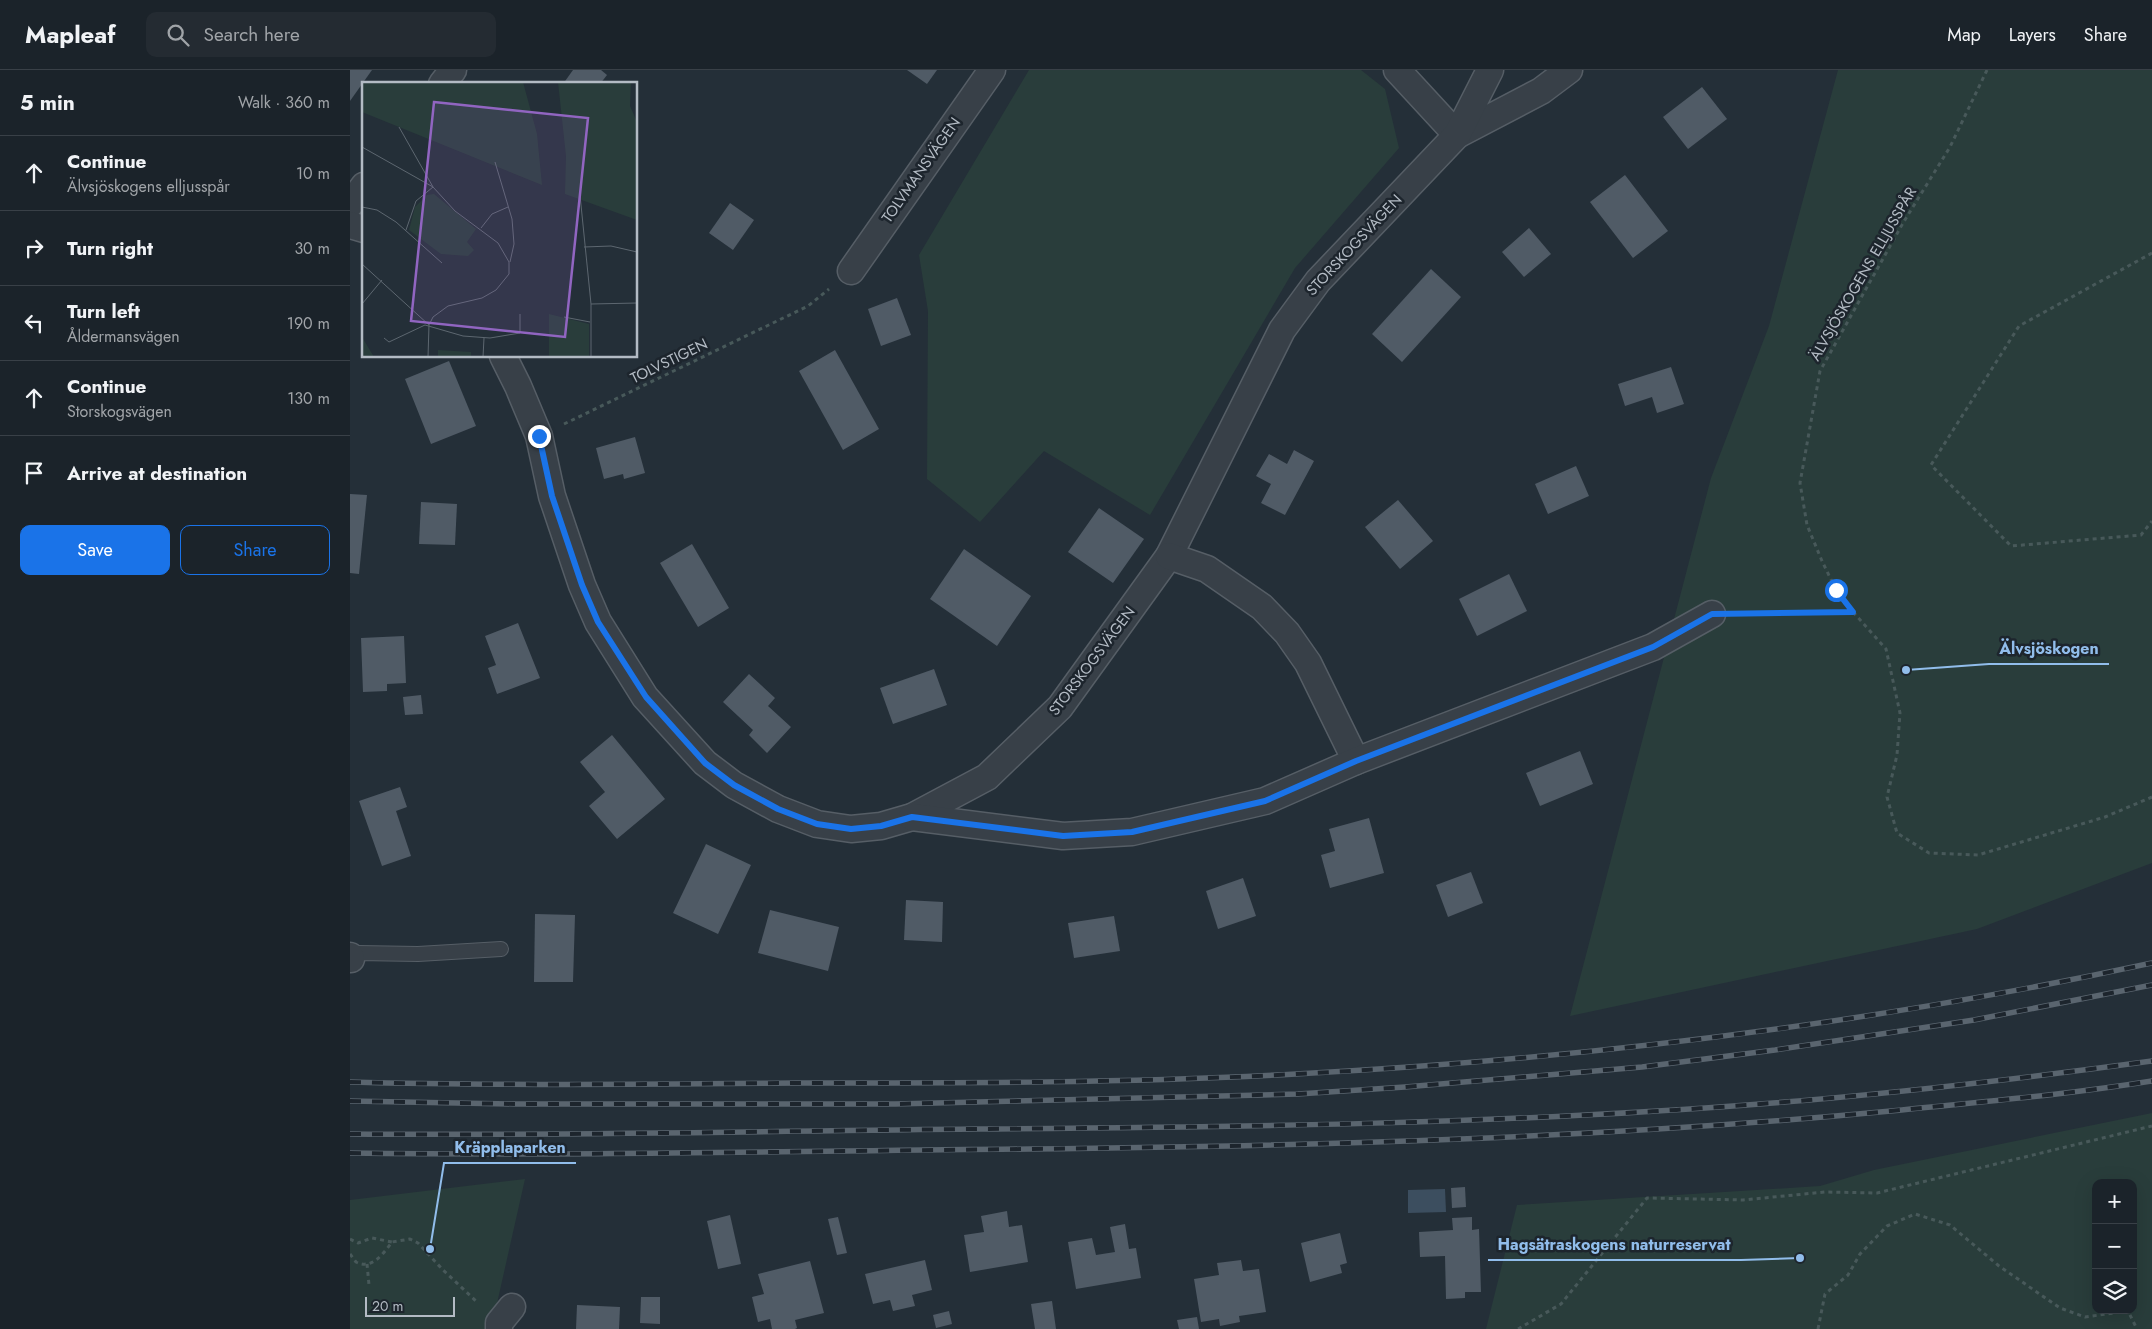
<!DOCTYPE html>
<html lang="en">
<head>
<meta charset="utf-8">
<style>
  body { margin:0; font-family:Jost,sans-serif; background:#242b32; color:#f1f3f6 }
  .controls { position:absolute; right:15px; bottom:15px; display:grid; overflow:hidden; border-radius:10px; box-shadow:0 5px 20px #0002 }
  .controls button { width:45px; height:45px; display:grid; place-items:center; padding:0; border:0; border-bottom:1px solid #394047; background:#1b232a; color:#f1f3f6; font:25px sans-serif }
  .scale { position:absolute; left:15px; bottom:12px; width:90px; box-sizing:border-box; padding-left:5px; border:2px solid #b3bbc4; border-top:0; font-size:14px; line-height:18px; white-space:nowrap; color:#b3bbc4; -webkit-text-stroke:4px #1d252d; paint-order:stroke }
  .stop { position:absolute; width:15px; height:15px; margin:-11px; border:4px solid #1a73e8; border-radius:50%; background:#fff }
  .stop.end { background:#1a73e8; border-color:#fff; box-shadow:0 1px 5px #0008 }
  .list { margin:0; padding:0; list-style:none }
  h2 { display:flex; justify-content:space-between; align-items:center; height:65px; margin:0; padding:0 20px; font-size:21px }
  h2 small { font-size:16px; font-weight:400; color:#a0a4a8 }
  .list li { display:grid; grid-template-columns:32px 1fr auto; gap:15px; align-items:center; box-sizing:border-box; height:75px; padding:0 20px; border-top:1px solid #394047 }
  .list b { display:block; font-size:19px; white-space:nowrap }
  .list p { margin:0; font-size:16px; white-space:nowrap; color:#a0a4a8 }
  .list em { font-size:16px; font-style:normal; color:#a0a4a8 }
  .actions { display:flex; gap:10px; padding:15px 20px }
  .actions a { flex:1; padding:11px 0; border:1px solid #1a73e8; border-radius:10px; text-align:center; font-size:18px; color:#1a73e8 }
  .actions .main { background:#1a73e8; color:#fff }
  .icon { flex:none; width:28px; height:28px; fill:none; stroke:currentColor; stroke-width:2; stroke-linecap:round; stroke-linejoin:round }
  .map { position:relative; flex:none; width:1802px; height:1259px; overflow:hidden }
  header { display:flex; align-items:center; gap:30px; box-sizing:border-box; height:70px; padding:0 25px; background:#1b232a; border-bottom:1px solid #394047 }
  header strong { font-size:24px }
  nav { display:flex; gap:28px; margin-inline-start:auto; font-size:18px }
  .search { width:350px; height:45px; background:#242b32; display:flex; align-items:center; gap:12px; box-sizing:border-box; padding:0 18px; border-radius:10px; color:#a0a4a8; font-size:19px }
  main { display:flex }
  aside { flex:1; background:#1b232a }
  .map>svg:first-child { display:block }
  .green { fill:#293d3b; fill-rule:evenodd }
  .water { fill:#3c4e5f }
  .building { fill:#505b66 }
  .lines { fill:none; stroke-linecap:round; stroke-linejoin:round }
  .lane-casing { stroke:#565e66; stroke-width:16 }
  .street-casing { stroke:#565e66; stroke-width:29 }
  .path { stroke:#48595a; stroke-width:3; stroke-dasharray:4 4; stroke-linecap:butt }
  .lane { stroke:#384048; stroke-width:14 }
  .street { stroke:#384048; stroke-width:26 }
  .rail-casing { stroke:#5a656f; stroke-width:5.5 }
  .rail { stroke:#1d252d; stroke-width:4; stroke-dasharray:11; stroke-linecap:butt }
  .route { stroke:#1a73e8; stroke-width:6 }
  .labels { text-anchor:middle; stroke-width:5; stroke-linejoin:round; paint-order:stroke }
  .street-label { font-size:15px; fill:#b3bbc4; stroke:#1d252d }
  .inset-road { fill:none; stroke:#5d6770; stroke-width:1 }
  .view { fill:#9165c1; fill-opacity:0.15; stroke:#9165c1; stroke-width:2.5 }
  .inset-edge { fill:none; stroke:#b3bbc4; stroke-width:2.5 }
  .leader { fill:none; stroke:#91bdeb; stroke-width:2 }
  .callout-dot { fill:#91bdeb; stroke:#1d252d; stroke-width:2 }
  .callout-label { font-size:16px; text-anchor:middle; font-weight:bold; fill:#91bdeb; stroke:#1d252d; stroke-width:5; stroke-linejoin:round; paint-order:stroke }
</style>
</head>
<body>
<header>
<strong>Mapleaf</strong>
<div class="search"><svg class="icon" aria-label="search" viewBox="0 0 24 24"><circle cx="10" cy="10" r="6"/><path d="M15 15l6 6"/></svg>Search here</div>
<nav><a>Map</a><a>Layers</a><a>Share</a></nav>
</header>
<main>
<aside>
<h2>5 min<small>Walk · 360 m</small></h2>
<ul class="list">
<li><svg class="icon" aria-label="ahead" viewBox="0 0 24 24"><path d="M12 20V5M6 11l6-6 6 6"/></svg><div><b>Continue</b><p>Älvsjöskogens elljusspår</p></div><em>10 m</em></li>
<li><svg class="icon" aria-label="right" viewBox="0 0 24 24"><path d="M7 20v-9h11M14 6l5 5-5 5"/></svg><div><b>Turn right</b></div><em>30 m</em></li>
<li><svg class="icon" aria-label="left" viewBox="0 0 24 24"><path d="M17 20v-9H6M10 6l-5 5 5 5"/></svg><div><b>Turn left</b><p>Åldermansvägen</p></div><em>190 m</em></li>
<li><svg class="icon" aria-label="ahead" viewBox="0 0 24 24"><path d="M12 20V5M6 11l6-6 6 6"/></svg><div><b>Continue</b><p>Storskogsvägen</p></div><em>130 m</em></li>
<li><svg class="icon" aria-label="arrive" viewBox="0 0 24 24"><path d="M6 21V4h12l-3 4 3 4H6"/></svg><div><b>Arrive at destination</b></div></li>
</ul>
<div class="actions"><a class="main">Save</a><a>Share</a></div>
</aside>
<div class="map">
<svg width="1802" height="1259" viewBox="0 0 1802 1259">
  <rect width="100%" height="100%" fill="#242f38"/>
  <g class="green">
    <path d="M 679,0 L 1011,0 L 1035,19 L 1049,78 L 945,198 L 800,445 L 694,381 L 630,452 L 577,409 L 578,241 L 569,185 Z"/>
    <path d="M 1488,0 L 1802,0 L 1802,793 L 1627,859 L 1220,946 L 1361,408 L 1419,256 Z"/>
    <path d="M 1802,1043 L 1802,1259 L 1136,1259 L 1167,1135 L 1470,1116 L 1524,1100 ZM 1746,1113 L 1783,1113 L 1783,1240 L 1746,1240 Z"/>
    <path d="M 175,1109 L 148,1229 L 143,1259 L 0,1259 L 0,1130 Z"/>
  </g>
  <path class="water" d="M 1095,1119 L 1096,1142 L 1058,1143 L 1058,1120 Z"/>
  <g class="building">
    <path d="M 0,0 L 22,0 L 0,31 Z"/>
    <path d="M 223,0 L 251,0 L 257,5 L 250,14 L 213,14 Z"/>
    <path d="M 557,0 L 587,0 L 577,14 Z"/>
    <path d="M 1352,17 L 1377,49 L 1338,79 L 1313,47 Z"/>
    <path d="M 1275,105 L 1318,161 L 1283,188 L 1240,132 Z"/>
    <path d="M 380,133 L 404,150 L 383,180 L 359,163 Z"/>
    <path d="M 1179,158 L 1201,184 L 1174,207 L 1152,182 Z"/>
    <path d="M 1081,199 L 1111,227 L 1052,292 L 1022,264 Z"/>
    <path d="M 547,228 L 561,265 L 531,276 L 518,239 Z"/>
    <path d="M 485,280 L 529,359 L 493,380 L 449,301 Z"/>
    <path d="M 99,291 L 126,356 L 81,374 L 55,309 Z"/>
    <path d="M 1321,297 L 1334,334 L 1307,343 L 1302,327 L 1275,336 L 1268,314 Z"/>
    <path d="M 285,367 L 295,403 L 274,409 L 273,404 L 254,409 L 246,378 Z"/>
    <path d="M 944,380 L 964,391 L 935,445 L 911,433 L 921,414 L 906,406 L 919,384 L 937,394 Z"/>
    <path d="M 1226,396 L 1239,426 L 1198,444 L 1185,414 Z"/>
    <path d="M 0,424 L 17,425 L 9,504 L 0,503 Z"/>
    <path d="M 1048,430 L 1083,471 L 1050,499 L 1015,457 Z"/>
    <path d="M 71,432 L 107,434 L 105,475 L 69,474 Z"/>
    <path d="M 749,438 L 794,469 L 763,513 L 718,482 Z"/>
    <path d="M 342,474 L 379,538 L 348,557 L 310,493 Z"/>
    <path d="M 614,479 L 681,526 L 647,576 L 580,529 Z"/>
    <path d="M 1159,504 L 1177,541 L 1127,566 L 1109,529 Z"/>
    <path d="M 168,553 L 190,608 L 147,624 L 138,598 L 146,595 L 135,566 Z"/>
    <path d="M 54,566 L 56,613 L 37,614 L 37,621 L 13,622 L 11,568 Z"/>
    <path d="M 584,599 L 597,635 L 543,654 L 530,618 Z"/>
    <path d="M 399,604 L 425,628 L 418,636 L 441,657 L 417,683 L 399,665 L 403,660 L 373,632 Z"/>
    <path d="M 71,625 L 73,644 L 55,645 L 53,627 Z"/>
    <path d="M 262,665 L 315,729 L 267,769 L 239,736 L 255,722 L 230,692 Z"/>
    <path d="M 1230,681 L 1243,714 L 1190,736 L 1176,703 Z"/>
    <path d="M 50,717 L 57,737 L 46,741 L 61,786 L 32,796 L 9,731 Z"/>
    <path d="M 1019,748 L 1034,803 L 980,818 L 971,785 L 985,781 L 979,759 Z"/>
    <path d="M 356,774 L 401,795 L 368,864 L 323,843 Z"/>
    <path d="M 1121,802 L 1133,833 L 1098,847 L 1086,815 Z"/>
    <path d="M 893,808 L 906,846 L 868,859 L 856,821 Z"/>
    <path d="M 556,830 L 593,832 L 592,872 L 554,870 Z"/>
    <path d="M 420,840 L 489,857 L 478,901 L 408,883 Z"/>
    <path d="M 185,844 L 225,845 L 223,912 L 184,912 Z"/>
    <path d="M 764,846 L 770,881 L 724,888 L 718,853 Z"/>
    <path d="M 1115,1117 L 1116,1137 L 1102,1138 L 1101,1118 Z"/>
    <path d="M 657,1141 L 659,1157 L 672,1155 L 678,1192 L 620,1202 L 614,1165 L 634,1162 L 631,1146 Z"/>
    <path d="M 380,1145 L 391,1194 L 368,1199 L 357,1151 Z"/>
    <path d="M 488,1147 L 497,1183 L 487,1185 L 478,1149 Z"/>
    <path d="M 1122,1147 L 1122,1160 L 1129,1159 L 1131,1222 L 1115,1222 L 1115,1228 L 1096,1229 L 1095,1186 L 1070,1187 L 1069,1162 L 1103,1160 L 1102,1148 Z"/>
    <path d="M 775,1154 L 779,1179 L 786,1178 L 791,1208 L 726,1219 L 718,1172 L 742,1168 L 746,1185 L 765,1182 L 760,1157 Z"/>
    <path d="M 990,1163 L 997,1193 L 990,1195 L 992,1203 L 960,1212 L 951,1173 Z"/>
    <path d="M 575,1190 L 582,1220 L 562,1225 L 565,1236 L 543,1241 L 540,1230 L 523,1234 L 515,1204 Z"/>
    <path d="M 891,1190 L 893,1201 L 909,1199 L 916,1242 L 889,1246 L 890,1252 L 870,1256 L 869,1249 L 851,1252 L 844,1209 L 869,1205 L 867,1193 Z"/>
    <path d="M 460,1191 L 474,1243 L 445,1250 L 447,1258 L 445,1259 L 422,1259 L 420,1249 L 408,1252 L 402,1227 L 414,1224 L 408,1204 Z"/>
    <path d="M 291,1227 L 310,1227 L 310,1254 L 290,1253 Z"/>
    <path d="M 702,1231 L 706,1259 L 685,1259 L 681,1234 Z"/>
    <path d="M 227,1235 L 270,1237 L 269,1259 L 226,1259 Z"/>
    <path d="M 599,1241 L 602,1254 L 586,1258 L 583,1245 Z"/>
    <path d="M 847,1247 L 849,1259 L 829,1259 L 827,1250 Z"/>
  </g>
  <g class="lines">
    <defs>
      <path id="lane" d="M 1,889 L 8,883 L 68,884 L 151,879"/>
      <g id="street">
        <path d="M 1047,0 L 1107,65 L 1191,21 L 1219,0"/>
        <path d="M 92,14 L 103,0"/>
        <path d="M 0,134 L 14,116"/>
        <path d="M 0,155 L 14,159"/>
        <path d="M 501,201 L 642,0"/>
        <path d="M 153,286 L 168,316 L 189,366 L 202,426 L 232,515 L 248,552 L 295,627 L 355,693 L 384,715 L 428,739 L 467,754 L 501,759 L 531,756 L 562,747 L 637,707 L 710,637 L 819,486 L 932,260 L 968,211 L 1107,65 L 1140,0"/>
        <path d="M 819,486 L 857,499 L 912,537 L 937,563 L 958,593 L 1006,691"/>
        <path d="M 562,747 L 713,766 L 782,762 L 915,731 L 1006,691 L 1303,577 L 1362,544"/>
        <path d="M 0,886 L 1,889"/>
        <path d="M 149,1259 L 149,1253 L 162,1237"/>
      </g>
    </defs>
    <use href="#lane" class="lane-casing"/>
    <use href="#street" class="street-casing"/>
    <g class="path">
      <path d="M 1637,0 L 1600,77 L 1553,153 L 1470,301 L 1450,413 L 1457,455 L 1472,491 L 1486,520 L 1503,542 L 1536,579 L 1550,643 L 1547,685 L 1537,727 L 1547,763 L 1579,783 L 1628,785 L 1755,747 L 1802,727"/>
      <path d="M 1802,183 L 1669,256 L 1581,395 L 1661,476 L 1791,465 L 1802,451"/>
      <path d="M 214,354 L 458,236 L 479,219"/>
      <path d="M 1389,544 L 1503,542"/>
      <path d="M 0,1169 L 8,1173 L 22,1168 L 42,1172"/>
      <path d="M 0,1184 L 6,1192 C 22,1200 33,1184 42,1172 L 60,1169 L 68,1173 L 93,1200 L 128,1233"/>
      <path d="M 17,1194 L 19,1215"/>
      <path d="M 1168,1259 L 1211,1234 L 1297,1128 L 1393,1130 L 1475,1122 L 1527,1123 L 1802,1056"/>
      <path d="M 1468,1259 L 1475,1224 L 1498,1205 L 1510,1184 L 1537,1156 L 1565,1144 L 1600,1155 L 1649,1196 L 1710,1238 L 1735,1247 L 1778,1241 L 1787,1259"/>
    </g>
    <use href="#lane" class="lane"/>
    <use href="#street" class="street"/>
    <defs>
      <g id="rail">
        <path d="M 0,1012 C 148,1016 297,1014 446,1013 C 612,1013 780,1013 946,1004 C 1234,989 1520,954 1802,893"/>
        <path d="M 0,1031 L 166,1034 L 545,1034 L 948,1024 L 1055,1017 L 1292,997 L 1425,980 L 1624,950 L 1802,915"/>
        <path d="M 0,1064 C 209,1066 417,1061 626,1059 C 892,1057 1158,1054 1423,1033 C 1550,1023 1676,1008 1802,991"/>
        <path d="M 0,1083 C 227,1086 454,1081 680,1079 C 967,1076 1255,1068 1541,1041 C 1628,1032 1715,1025 1802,1011"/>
      </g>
    </defs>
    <use href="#rail" class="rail-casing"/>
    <use href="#rail" class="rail"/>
  </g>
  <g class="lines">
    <path class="route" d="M 189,366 L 202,426 L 232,515 L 248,552 L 296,627 L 355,693 L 384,715 L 428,739 L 467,754 L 501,759 L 531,756 L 562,747 L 713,766 L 782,762 L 915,731 L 1006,691 L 1303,577 L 1362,544 L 1503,542 L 1486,520"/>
  </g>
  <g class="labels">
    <g class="street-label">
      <text transform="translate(571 100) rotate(-55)" y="5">TOLVMANSVÄGEN</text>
      <text transform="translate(1004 175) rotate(-47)" y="5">STORSKOGSVÄGEN</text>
      <text transform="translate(1513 204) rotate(-60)" y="5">ÄLVSJÖSKOGENS ELLJUSSPÅR</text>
      <text transform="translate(319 291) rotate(-26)" y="5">TOLVSTIGEN</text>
      <text transform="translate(742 591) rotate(-53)" y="5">STORSKOGSVÄGEN</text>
    </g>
  </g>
  <g transform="translate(12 12)">
    <rect width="275" height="275" fill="#242f38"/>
    <path d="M 0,0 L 161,0 L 175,52 L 180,103 L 0,30 ZM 196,0 L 269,0 L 268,24 L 275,40 L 275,138 L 203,112 L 204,74 ZM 72,112 L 114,147 L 105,160 L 112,168 L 106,174 L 79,172 L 47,148 L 53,125 L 65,113 ZM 187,232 L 227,242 L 227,275 L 187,275 ZM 0,255 L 12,275 L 0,275 ZM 76,268 L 109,270 L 109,275 L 76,275 Z" fill="#293d3b"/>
    <path class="inset-road" d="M 37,45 L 71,105 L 54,119 L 44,148M 0,65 L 71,105 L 93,129 L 136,161 L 147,180 L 147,192 L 134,208 L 120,216 L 86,224 L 71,235 L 67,243 L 66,275M 133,80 L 150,137 L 152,162 L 148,180M 218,113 L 229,222 L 229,275M 0,125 L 15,128 L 34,140 L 80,181M 119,146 L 130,132 L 146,125M 222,165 L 249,164 L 275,170M 0,182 L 67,243M 0,222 L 20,198M 229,222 L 275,221M 202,235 L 228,240M 22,256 L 27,260 L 63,243 L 101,254 L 128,256 L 158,251 L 158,232M 121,275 L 122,256"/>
    <path class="view" d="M 72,20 L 226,36 L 203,255 L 49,239 Z"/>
    <rect width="275" height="275" class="inset-edge"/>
  </g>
  <path class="leader" d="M1556 600L1639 594H1759M80 1179L94 1093H226M1450 1188L1391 1190H1138"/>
  <g class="callout-dot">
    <circle cx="1556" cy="600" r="5"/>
    <circle cx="80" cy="1179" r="5"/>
    <circle cx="1450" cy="1188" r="5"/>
  </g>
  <g class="callout-label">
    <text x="1699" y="584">Älvsjöskogen</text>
    <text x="160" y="1083">Kräpplaparken</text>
    <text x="1264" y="1180">Hagsätraskogens naturreservat</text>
  </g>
</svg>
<div class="controls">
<button>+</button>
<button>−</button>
<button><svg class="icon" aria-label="layers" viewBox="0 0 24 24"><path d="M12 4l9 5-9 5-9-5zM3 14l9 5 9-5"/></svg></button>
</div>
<div class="scale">20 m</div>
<div class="stop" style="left:1486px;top:520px"></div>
<div class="stop end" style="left:189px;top:366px"></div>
</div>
</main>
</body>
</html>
